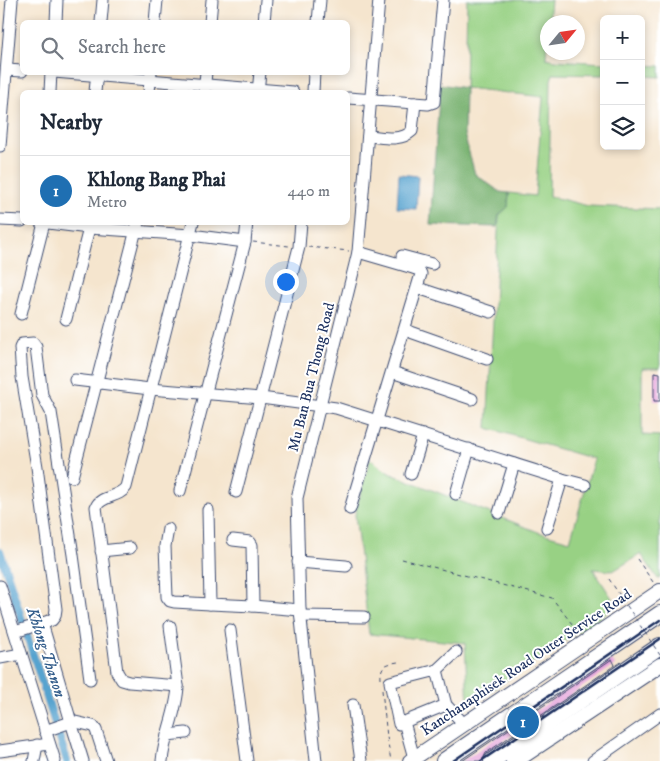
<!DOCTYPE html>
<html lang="en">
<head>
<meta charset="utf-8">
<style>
  body { margin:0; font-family:"IM FELL DW Pica",serif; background:#f2f2f3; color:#1f2937 }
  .controls { position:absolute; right:15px; top:15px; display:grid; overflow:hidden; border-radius:8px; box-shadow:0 2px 8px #0003 }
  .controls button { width:45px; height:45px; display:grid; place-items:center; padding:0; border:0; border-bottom:1px solid #e0e1e3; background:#fff; color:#1f2937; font:25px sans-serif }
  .compass { position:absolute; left:540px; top:15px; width:45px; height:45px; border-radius:50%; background:#fff; box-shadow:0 2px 8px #0003; rotate:61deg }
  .you { position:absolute; left:285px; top:281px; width:18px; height:18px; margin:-12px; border:4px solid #fff; border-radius:50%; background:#1a73e8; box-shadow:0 0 0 8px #1a73e833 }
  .badge { display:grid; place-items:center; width:32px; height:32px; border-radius:50%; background:#1f6fb2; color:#fff; font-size:16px; font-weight:700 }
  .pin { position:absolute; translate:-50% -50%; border:2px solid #fff; box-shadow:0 1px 5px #0006 }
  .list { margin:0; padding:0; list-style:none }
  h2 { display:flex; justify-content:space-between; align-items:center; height:65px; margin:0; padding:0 20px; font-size:21px }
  h2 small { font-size:16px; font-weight:400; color:#747a83 }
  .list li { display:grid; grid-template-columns:32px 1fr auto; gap:15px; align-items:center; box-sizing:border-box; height:70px; padding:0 20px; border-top:1px solid #e0e1e3 }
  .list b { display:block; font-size:19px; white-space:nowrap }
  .list p { margin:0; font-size:16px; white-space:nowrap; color:#747a83 }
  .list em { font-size:16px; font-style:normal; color:#747a83 }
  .icon { flex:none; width:28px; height:28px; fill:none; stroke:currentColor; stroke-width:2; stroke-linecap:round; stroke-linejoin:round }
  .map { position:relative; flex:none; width:660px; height:761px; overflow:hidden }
  .search { position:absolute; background:#fff; box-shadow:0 2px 8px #0003; left:20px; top:20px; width:330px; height:55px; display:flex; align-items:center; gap:12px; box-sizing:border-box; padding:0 18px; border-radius:8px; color:#747a83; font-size:19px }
  .panel { position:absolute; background:#fff; box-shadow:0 2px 8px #0003; left:20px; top:90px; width:330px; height:135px; border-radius:8px }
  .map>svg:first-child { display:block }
  .green { fill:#98d184; stroke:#5a8071 }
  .forest { fill:#7ab372; stroke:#4a7168 }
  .water { fill:#56a3cf; stroke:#386996 }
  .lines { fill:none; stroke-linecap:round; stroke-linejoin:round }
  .canal { stroke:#56a3cf; stroke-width:8 }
  .building { fill:#e6a5dc }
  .minor-casing { stroke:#3c4a6f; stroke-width:13 }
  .major-casing { stroke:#3c4a6f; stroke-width:16 }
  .highway-casing { stroke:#3c4a6f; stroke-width:18 }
  .path { stroke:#3c4a6f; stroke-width:1; stroke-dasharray:4 4; stroke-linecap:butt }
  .minor { stroke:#fff; stroke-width:11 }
  .major { stroke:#fff; stroke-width:14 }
  .highway { stroke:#fff; stroke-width:16 }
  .rail { stroke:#1b2f5e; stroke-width:2.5 }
  .path-bridge { stroke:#3c4a6f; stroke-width:1; stroke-dasharray:4 4; stroke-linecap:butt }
  .labels { text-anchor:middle; stroke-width:4; stroke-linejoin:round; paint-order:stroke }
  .street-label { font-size:15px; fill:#1b2f5e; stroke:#fff }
  .water-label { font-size:16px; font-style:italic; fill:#335d8b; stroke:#fff }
</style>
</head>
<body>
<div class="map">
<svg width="660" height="761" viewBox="0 0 660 761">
  <rect width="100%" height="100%" fill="#fff"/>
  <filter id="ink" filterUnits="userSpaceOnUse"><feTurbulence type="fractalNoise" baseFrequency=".02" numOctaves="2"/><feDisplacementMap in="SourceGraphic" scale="10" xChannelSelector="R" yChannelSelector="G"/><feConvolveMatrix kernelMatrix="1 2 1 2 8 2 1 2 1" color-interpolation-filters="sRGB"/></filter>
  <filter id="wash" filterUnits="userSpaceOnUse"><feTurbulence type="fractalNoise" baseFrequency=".0096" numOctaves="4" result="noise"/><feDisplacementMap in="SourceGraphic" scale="20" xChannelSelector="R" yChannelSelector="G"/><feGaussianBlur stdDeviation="1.12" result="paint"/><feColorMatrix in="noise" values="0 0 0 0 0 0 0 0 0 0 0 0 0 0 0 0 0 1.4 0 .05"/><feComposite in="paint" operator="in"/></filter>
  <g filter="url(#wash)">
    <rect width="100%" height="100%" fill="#f5e5ce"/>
    <g class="green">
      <path d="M 467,0 L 551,0 L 549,22 L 548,22 L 546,58 L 556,60 L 604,63 L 604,75 L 553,74 L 551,80 L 549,196 L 588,206 L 660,209 L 660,368 L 642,368 L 642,435 L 660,436 L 660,578 L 658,579 L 641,554 L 613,571 L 593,569 L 617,606 L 468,706 L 465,643 L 369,634 L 355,514 L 370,459 L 389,473 L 538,532 L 570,541 L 594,459 L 487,428 L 499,215 L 508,207 L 509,193 L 535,196 L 543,97 L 465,88 Z"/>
      <path d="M 641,65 L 660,66 L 660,77 L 641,76 Z"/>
    </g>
    <path class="forest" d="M 440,84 L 465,88 L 464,134 L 475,174 L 500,192 L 509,193 L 508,207 L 499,215 L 497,227 L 430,225 Z"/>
    <path class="water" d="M 399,174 L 418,176 L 416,209 L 397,208 Z"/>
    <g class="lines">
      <path class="canal" d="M 0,551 L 67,761"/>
    </g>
    <g id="blocks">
      <g class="building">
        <path d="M 654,372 L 660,373 L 660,401 L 654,401 Z"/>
        <path d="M 612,659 L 615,665 L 486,753 L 482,761 L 462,761 Z"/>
      </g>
    </g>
  </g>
  <g filter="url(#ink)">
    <use href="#blocks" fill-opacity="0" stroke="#3c4a6f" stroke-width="1"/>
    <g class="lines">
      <defs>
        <g id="minor">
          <path d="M 56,22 L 57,0"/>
          <path d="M 101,22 L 103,0"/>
          <path d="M 155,22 L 157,0"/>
          <path d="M 210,22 L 212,0"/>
          <path d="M 264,22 L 266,0"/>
          <path d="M 318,22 L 320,0"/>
          <path d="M 7,70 L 22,71"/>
          <path d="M 54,72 L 293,92"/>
          <path d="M 50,92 L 51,72"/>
          <path d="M 95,92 L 97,72"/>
          <path d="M 149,92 L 151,72"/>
          <path d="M 204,92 L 206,72"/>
          <path d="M 258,92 L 260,72"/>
          <path d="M 313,92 L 314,72"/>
          <path d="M 348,98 L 428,104 L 434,102 L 443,0"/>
          <path d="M 368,136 C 384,137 400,142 412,131 L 415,103"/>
          <path d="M 0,146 L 12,0"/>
          <path d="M 0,220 L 22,221"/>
          <path d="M 40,222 L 89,228 L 191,235 L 245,242"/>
          <path d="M 402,256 L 432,264"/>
          <path d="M 418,288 L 491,312"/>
          <path d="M 21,314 L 44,223"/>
          <path d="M 66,319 L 89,228"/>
          <path d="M 405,330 L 487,359"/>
          <path d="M 392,372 L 472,399"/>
          <path d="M 75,380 L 150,389 L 261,398 L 336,408 L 562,479 L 585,485"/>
          <path d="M 411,474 L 423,435"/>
          <path d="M 72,477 L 138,222"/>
          <path d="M 180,491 L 245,242 L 247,222"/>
          <path d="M 236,492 L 299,247 L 301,222"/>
          <path d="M 456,494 L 469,449"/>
          <path d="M 350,509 L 421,274 L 419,270 L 413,268 L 358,252"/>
          <path d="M 208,510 L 210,604 L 253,606 L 300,610"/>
          <path d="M 499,513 L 514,464"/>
          <path d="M 547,528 L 562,479"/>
          <path d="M 168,529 L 165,546 L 167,597 L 170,601 L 174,602 L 210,604"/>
          <path d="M 233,540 L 250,542 L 252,545 L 253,606"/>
          <path d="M 101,551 L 130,548"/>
          <path d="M 298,562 L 346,566"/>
          <path d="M 0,586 L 55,761"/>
          <path d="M 301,616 L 364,617"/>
          <path d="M 42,623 L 71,722 L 45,731"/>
          <path d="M 230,630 L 247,761"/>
          <path d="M 15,632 L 52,620 L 55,616 L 56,609 L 37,467 L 22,377 L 20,348 L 22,344 L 33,343 L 36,347 L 42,395 L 51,412 L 73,555 L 90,679"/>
          <path d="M 0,658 L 21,654"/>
          <path d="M 437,670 L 456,652"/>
          <path d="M 178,686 L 129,682 L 122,680 L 117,672 L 96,507 C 101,495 119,498 126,487 L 193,222"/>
          <path d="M 353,705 L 361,761"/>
          <path d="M 71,721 L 93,726 L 96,730 L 106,761"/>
          <path d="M 71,722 L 83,761"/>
          <path d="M 404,722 L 399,724 L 390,682 L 437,670 L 446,705"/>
          <path d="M 167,735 L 186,733"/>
          <path d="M 0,751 L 49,744"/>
          <path d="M 414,758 L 404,722 L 446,705 L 464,724"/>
          <path d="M 34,761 L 37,745"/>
          <path d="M 162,761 C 164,736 177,712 178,686 L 170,626"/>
          <path d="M 316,761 L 300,610 L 297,498 L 358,252 L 379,0"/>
          <path d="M 593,761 L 660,714"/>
        </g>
        <g id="major">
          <path d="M 410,761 L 660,591"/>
          <path d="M 516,761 L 660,665"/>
        </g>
        <g id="highway">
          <path d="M 444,761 L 660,614"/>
          <path d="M 492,761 L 660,646"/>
          <path d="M 514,761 L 520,758"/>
        </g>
      </defs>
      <use href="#minor" class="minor-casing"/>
      <use href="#major" class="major-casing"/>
      <use href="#highway" class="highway-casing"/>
      <g class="path">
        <path d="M 253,242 L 289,246"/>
        <path d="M 308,247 L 349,251"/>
        <path d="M 402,559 L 552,598 L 579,633"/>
        <path d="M 637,559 L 653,582"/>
        <path d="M 381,679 C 380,665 386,664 398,662"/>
        <path d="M 382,690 L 387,737 L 391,761"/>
      </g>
      <use href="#minor" class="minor"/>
      <use href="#major" class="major"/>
      <use href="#highway" class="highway"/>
      <g class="rail">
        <path d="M 453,761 L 660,620"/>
        <path d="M 481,761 L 660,639"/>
      </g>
      <path class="path-bridge" d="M 609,579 L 660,655"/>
    </g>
  </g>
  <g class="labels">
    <g class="street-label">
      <text transform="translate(311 377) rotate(-76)" y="5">Mu Ban Bua Thong Road</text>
      <text transform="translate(526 662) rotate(-34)" y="5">Kanchanaphisek Road Outer Service Road</text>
    </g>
    <g class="water-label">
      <text transform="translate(47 652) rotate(72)" y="6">Khlong Thanon</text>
    </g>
  </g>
</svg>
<div class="controls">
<button>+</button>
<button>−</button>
<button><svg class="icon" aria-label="layers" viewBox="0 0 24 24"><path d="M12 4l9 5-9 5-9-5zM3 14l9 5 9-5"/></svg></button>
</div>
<svg class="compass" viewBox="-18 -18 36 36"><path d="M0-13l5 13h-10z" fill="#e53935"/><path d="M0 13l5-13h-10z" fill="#747a83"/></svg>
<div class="you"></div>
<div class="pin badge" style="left:523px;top:722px">1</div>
<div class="search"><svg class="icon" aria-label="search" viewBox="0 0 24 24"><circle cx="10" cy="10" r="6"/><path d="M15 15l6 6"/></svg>Search here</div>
<section class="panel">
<h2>Nearby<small></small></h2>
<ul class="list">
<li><span class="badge">1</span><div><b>Khlong Bang Phai</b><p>Metro</p></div><em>440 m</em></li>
</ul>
</section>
</div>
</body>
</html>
